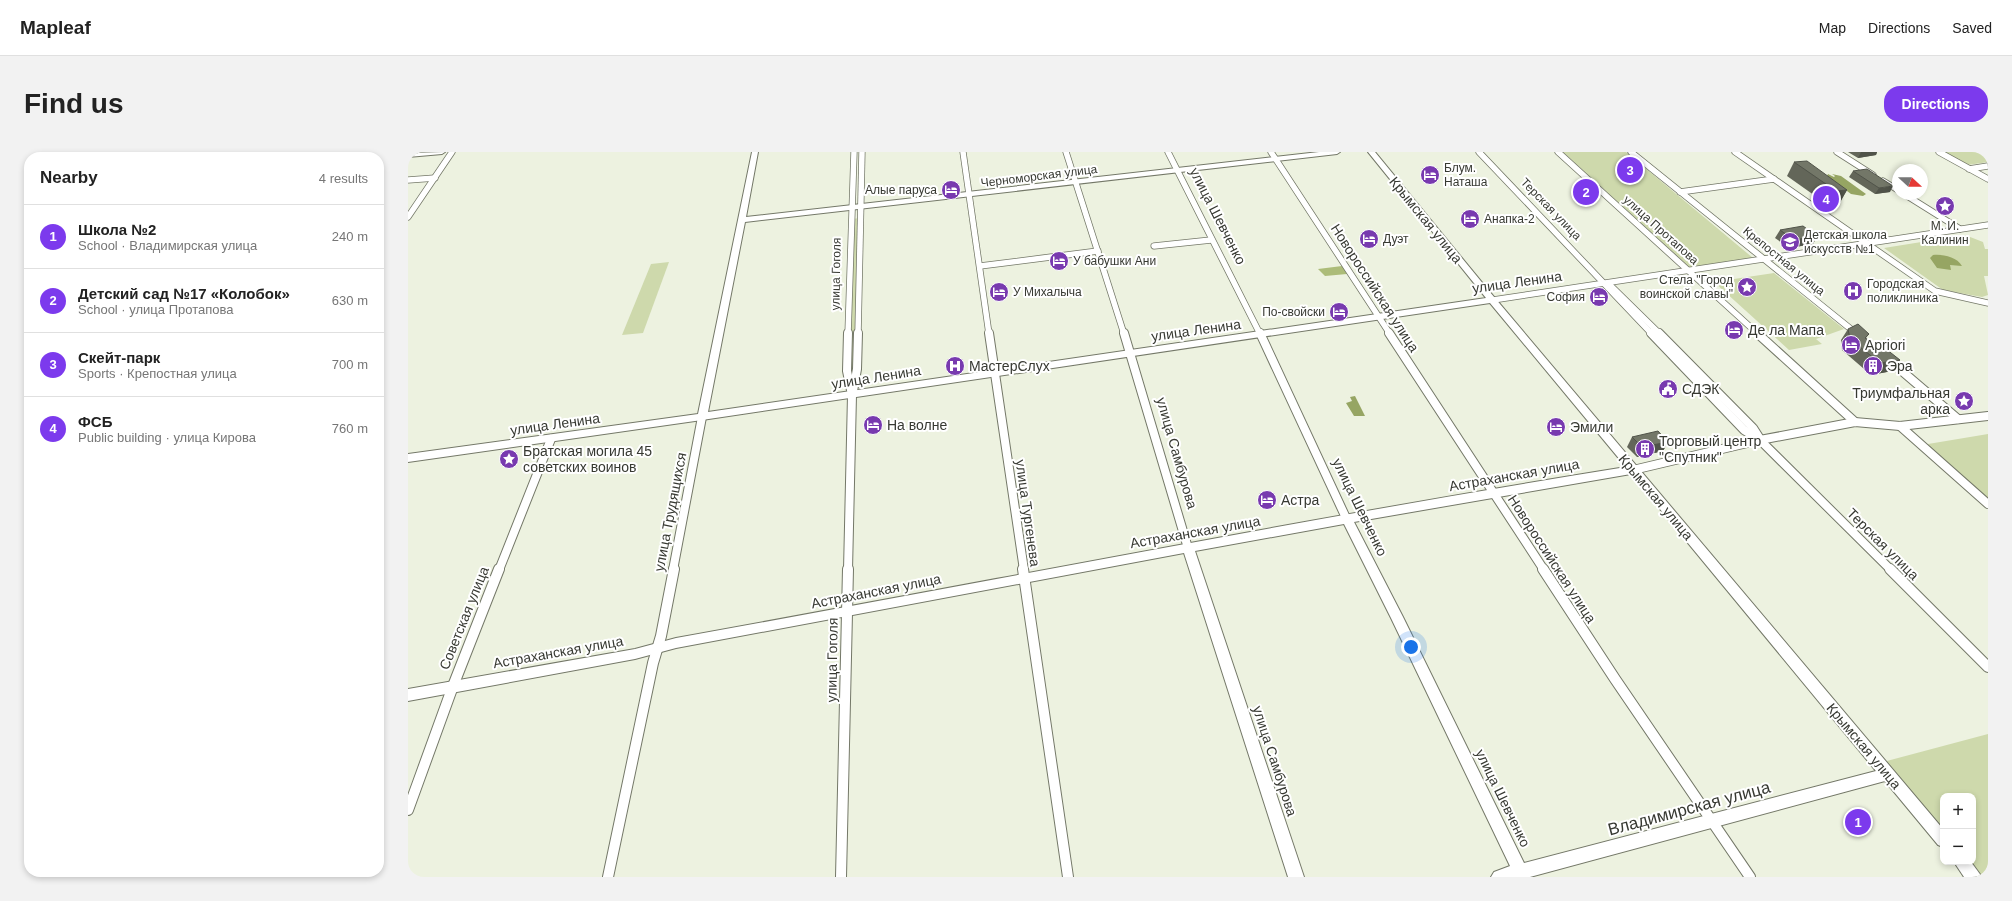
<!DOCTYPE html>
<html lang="en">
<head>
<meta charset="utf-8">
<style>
  body { margin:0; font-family:Helvetica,sans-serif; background:#f2f2f2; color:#222 }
  .controls { position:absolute; right:12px; bottom:12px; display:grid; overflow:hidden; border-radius:8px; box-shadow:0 2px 6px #0003 }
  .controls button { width:36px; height:36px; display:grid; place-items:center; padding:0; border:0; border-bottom:1px solid #e0e0e0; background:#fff; color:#222; font:20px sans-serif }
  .compass { position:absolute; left:1484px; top:12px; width:36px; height:36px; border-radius:50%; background:#fff; box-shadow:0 2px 6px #0003; rotate:111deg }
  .you { position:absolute; left:1003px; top:495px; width:14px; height:14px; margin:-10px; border:3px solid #fff; border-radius:50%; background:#1a73e8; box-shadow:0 0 0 6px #1a73e833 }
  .badge { display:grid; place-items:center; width:26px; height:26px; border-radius:50%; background:#7c3aed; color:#fff; font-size:13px; font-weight:700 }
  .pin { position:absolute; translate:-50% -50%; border:2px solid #fff; box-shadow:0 1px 4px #0006 }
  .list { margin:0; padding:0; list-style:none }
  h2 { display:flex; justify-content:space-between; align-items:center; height:52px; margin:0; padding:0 16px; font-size:17px }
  h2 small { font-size:13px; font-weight:400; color:#767676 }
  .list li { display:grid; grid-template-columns:26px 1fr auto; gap:12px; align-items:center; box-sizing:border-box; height:64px; padding:0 16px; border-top:1px solid #e0e0e0 }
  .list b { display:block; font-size:15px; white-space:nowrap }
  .list p { margin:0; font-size:13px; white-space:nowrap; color:#767676 }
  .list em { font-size:13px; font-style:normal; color:#767676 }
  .map { position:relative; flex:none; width:1580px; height:725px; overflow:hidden; border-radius:16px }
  header { display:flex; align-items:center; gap:24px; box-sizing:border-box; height:56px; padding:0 20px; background:#fff; border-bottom:1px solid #e0e0e0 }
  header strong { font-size:19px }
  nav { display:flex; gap:22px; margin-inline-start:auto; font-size:14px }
  .intro { display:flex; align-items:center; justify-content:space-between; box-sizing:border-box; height:96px; padding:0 24px }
  h1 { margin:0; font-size:28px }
  .button { padding:10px 18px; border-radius:16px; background:#7c3aed; color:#fff; font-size:14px; font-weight:700 }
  main { display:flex; gap:24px; padding:0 24px }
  aside { flex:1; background:#fff; border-radius:16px; box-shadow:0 2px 6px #0003 }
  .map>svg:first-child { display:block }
  .green { fill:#ced9ac }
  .forest { fill:#acbc79 }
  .water { fill:#96a563 }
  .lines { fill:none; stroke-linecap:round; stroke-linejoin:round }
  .street-far2-casing { stroke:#747868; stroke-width:7 }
  .street-far1-casing { stroke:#747868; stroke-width:10 }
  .street-casing { stroke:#747868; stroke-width:12 }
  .secondary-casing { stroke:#747868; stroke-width:2 }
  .street-far2 { stroke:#fff; stroke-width:5.5 }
  .street-far1 { stroke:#fff; stroke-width:8 }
  .street { stroke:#fff; stroke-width:10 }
  .secondary { fill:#fff; fill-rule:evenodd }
  .wall { fill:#636659 }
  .shaded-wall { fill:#505349 }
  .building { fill:#737768; stroke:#505349 }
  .labels { text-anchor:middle; stroke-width:4; stroke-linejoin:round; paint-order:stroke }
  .far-poi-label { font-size:12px; fill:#373932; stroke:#fff; text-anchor:start }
  .far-street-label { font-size:12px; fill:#373932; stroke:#fff }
  .street-label { font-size:14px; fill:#373932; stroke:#fff }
  .poi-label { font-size:14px; fill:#373932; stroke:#fff; text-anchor:start }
  .near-street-label { font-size:17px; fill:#373932; stroke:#fff }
</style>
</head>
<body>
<header>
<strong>Mapleaf</strong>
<nav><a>Map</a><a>Directions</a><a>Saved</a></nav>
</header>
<div class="intro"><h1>Find us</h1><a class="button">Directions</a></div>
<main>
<aside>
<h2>Nearby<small>4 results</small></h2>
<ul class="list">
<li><span class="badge">1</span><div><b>Школа №2</b><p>School · Владимирская улица</p></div><em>240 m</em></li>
<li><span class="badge">2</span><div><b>Детский сад №17 «Колобок»</b><p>School · улица Протапова</p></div><em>630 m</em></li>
<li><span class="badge">3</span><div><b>Скейт-парк</b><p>Sports · Крепостная улица</p></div><em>700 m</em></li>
<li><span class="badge">4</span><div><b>ФСБ</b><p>Public building · улица Кирова</p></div><em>760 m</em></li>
</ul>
</aside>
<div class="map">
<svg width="1580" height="725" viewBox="0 0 1580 725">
  <rect width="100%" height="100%" fill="#edf2e0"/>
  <g class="green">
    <path d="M 1155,0 L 1218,0 L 1345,106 L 1282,116 Z"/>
    <path d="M 1537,0 L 1580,0 L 1580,10 L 1559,13 Z"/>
    <path d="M 451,66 L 447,218 L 441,220 L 445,67 Z"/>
    <path d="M 1557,83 L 1575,90 L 1577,97 L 1580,97 L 1580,124 L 1576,124 L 1580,143 L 1574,145 L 1535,138 L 1476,96 Z"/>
    <path d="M 261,110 L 235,181 L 214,183 L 243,112 Z"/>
    <path d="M 1366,121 L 1436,177 L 1408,187 L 1414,192 L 1381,198 L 1306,130 Z"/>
    <path d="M 1580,282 L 1580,352 L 1514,293 Z"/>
    <path d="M 1580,582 L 1580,725 L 1571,725 L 1559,710 L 1565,710 L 1565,644 L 1535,644 L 1535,682 L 1475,610 Z"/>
  </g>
  <path class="forest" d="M 934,114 L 939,122 L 917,124 L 910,117 Z"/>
  <g class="water">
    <path d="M 1420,22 L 1426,25 L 1427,24 L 1424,22 L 1433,24 L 1458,42 L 1455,44 L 1443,42 L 1419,24 Z"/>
    <path d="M 1525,103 C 1535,102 1549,105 1554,114 L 1542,113 L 1543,118 L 1529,116 L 1522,106 Z"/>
    <path d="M 947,244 L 957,264 L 946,264 L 938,251 L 944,249 L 942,245 Z"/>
  </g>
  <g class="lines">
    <defs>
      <g id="street-far2">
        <path d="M 555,0 L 581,182"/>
        <path d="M 658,0 L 716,182"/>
        <path d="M 760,0 L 852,182"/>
        <path d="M 863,0 L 982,182"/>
        <path d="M 1071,0 L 1244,182"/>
        <path d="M 1150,0 L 1350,182"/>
        <path d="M 1223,0 L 1449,182"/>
        <path d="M 1327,0 L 1527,139 L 1580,151"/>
        <path d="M 1429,0 L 1465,23"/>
        <path d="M 1531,0 L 1580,27"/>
        <path d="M 1561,17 L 1580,14"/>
        <path d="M 0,28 L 27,26"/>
        <path d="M 1475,29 L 1490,38"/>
        <path d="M 1272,40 L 1366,27"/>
        <path d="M 1496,42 L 1552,77"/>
        <path d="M 0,65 L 44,0"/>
        <path d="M 746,94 L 803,88"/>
        <path d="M 572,114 L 690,99"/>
        <path d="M 1203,134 L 1252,182"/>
        <path d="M 1085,148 L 1580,73"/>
        <path d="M 440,182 L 446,0"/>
        <path d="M 450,182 L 454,0"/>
      </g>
      <g id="street-far1">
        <path d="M 581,181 L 616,418"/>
        <path d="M 716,181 L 780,396"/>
        <path d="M 852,181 L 939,368"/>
        <path d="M 981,181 L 1136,418"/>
        <path d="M 1243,181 L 1336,278 L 1352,288 L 1483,418"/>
        <path d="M 1251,181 L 1345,276 L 1352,287"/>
        <path d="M 1349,181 L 1447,270"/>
        <path d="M 1447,181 L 1450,183"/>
        <path d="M 1481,208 L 1550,267"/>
        <path d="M 445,239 L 449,217 L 450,181"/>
        <path d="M 1492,274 L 1580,352"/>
        <path d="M 1225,318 L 1352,288 L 1447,270 L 1492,274 L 1580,264"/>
        <path d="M 91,418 L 143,287"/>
        <path d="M 265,418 L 294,265"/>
        <path d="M 440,418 L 444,243 L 439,219 L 440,181"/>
      </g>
      <g id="street">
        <path d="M 615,417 L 660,725"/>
        <path d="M 1135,417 L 1207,527 L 1342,725"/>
        <path d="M 1482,417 L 1580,515"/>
        <path d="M 0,658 L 45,534 L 91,417"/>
        <path d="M 200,725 L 245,511 L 253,484 L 266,417"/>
        <path d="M 433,725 L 440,417"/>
      </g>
      <g id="secondary">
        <path d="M 37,0 L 34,2 L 0,5 L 0,1 Z"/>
        <path d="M 344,0 L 350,0 L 338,65 L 911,0 L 932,0 L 929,2 L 337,70 L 300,260 L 1078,146 L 960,0 L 967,0 L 1081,139 L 1535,677 L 1535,695 L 1530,693 L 1477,629 L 1122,725 L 1083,725 L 1086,720 L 1102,714 L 983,466 L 936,372 L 787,399 L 896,725 L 880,725 L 776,401 L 268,496 L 227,507 L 0,549 L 0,537 L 227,497 L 268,486 C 585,429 900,366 1218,315 L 1082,151 L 294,268 L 0,310 L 0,302 L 290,262 ZM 1223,322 L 1468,619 L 1116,711 L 995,465 L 946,370 Z"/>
        <path d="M 1546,710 L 1563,710 L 1574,725 L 1556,725 Z"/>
      </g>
    </defs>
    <use href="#street-far2" class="street-far2-casing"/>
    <use href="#street-far1" class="street-far1-casing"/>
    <use href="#street" class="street-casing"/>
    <use href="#secondary" class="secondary-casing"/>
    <use href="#street-far2" class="street-far2"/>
    <use href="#street-far1" class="street-far1"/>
    <use href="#street" class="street"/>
    <use href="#secondary" class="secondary"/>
  </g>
  <g class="wall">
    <path d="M 1440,0 L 1469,0 L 1468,3 L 1450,6 Z"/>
    <path d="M 1386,10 L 1439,38 L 1431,52 L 1420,53 L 1379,24 Z"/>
    <path d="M 1445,19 L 1482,40 L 1467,42 L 1441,25 Z"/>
    <path d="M 1372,78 L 1409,84 L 1405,92 L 1381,96 L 1367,86 Z"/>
    <path d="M 1440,177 L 1461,182 L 1458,186 L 1475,198 L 1492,208 L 1484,219 L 1463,223 L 1434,198 L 1433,188 Z"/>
    <path d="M 1224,285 L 1260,290 L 1255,299 L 1229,305 L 1219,295 Z"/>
  </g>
  <g class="shaded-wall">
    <path d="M 1453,0 L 1469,0 L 1468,3 L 1450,6 Z"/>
    <path d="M 1485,34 L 1482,40 L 1467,42 L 1471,36 Z"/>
    <path d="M 1439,38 L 1431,52 L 1420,53 L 1428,39 Z"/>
    <path d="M 1409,84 L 1405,92 L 1381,96 L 1386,88 Z"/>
    <path d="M 1492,208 L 1484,219 L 1463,223 L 1472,211 Z"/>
    <path d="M 1260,290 L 1255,299 L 1229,305 L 1234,295 Z"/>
  </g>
  <g class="building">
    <path d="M 1399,9 L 1439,38 L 1428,39 L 1386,10 Z"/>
    <path d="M 1459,17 L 1485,34 L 1471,36 L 1445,19 Z"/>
    <path d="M 1395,74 L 1409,84 L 1386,88 L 1372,78 Z"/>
    <path d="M 1450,172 L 1461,182 L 1457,186 L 1475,198 L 1478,197 L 1492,208 L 1472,211 L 1442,187 L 1440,177 Z"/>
    <path d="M 1250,279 L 1260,290 L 1234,295 L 1224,285 Z"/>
  </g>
  <defs>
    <symbol id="hotel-disc" viewBox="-11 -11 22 22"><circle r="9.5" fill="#783aaf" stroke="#fff"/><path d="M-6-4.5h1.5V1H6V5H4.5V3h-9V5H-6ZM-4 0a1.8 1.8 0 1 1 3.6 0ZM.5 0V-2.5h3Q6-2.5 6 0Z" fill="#fff"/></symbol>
    <symbol id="sight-disc" viewBox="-11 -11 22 22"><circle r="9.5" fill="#783aaf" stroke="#fff"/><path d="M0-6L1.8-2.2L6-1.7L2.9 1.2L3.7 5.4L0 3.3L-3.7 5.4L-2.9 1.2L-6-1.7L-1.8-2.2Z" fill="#fff"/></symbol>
    <symbol id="school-disc" viewBox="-11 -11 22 22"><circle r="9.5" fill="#783aaf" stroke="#fff"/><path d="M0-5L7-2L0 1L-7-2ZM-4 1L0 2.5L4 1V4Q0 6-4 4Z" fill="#fff"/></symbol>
    <symbol id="hospital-disc" viewBox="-11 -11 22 22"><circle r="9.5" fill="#783aaf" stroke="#fff"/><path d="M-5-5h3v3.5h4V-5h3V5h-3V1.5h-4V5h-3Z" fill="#fff"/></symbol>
    <symbol id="building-disc" viewBox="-11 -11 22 22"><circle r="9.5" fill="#783aaf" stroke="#fff"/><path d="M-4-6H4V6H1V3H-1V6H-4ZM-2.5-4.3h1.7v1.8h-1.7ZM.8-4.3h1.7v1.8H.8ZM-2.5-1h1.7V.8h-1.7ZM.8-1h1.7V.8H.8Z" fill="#fff"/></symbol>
    <symbol id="civic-disc" viewBox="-11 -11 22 22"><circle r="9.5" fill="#783aaf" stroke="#fff"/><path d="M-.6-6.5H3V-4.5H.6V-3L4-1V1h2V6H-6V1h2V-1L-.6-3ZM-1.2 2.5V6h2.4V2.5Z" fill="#fff"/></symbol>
  </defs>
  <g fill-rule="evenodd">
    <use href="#hotel-disc" x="1011" y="12" width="22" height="22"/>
    <use href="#hotel-disc" x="532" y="27" width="22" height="22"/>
    <use href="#sight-disc" x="1526" y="43" width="22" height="22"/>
    <use href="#hotel-disc" x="1051" y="56" width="22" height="22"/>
    <use href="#hotel-disc" x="950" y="76" width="22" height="22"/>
    <use href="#school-disc" x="1371" y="79" width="22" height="22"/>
    <use href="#hotel-disc" x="640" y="98" width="22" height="22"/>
    <use href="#sight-disc" x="1328" y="124" width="22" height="22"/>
    <use href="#hospital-disc" x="1434" y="128" width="22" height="22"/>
    <use href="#hotel-disc" x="580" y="129" width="22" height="22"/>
    <use href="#hotel-disc" x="1180" y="134" width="22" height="22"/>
    <use href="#hotel-disc" x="920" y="149" width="22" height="22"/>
    <use href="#hotel-disc" x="1315" y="167" width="22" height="22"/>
    <use href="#hotel-disc" x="1432" y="182" width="22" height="22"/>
    <use href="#hospital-disc" x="536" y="203" width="22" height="22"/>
    <use href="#building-disc" x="1454" y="203" width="22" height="22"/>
    <use href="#civic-disc" x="1249" y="226" width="22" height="22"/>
    <use href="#sight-disc" x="1545" y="238" width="22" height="22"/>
    <use href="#hotel-disc" x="454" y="262" width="22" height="22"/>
    <use href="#hotel-disc" x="1137" y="264" width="22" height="22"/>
    <use href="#building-disc" x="1226" y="286" width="22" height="22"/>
    <use href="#sight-disc" x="90" y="296" width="22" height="22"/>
    <use href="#hotel-disc" x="848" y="337" width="22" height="22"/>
  </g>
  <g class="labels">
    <g class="far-poi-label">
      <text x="1036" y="20">Блум.<tspan x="1036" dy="14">Наташа</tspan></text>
      <text x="529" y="42" text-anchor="end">Алые паруса</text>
      <text x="1076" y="71">Анапка-2</text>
      <text x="1537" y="78" text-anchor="middle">М. И.<tspan x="1537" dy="14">Калинин</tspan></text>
      <text x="1396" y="87">Детская школа<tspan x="1396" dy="14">искусcтв №1</tspan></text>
      <text x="975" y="91">Дуэт</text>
      <text x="665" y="113">У бабушки Ани</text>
      <text x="1325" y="132" text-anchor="end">Стела "Город<tspan x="1325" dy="14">воинской славы"</tspan></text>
      <text x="1459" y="136">Городская<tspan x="1459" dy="14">поликлиника</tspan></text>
      <text x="605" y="144">У Михалыча</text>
      <text x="1177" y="149" text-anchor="end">София</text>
      <text x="917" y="164" text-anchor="end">По-свойски</text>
    </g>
    <g class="far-street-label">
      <text transform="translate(631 24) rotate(-7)" y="4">Черноморская улица</text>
      <text transform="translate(1143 57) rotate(46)" y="4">Терская улица</text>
      <text transform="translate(1253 78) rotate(42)" y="4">улица Протапова</text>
      <text transform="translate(1376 109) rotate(39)" y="4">Крепостная улица</text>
      <text transform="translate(428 122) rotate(-89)" y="4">улица Гоголя</text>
    </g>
    <g class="street-label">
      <text transform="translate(810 64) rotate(63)" y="5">улица Шевченко</text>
      <text transform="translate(1018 68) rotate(51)" y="5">Крымская улица</text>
      <text transform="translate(1109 130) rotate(-8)" y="5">улица Ленина</text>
      <text transform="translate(967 136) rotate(57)" y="5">Новороссийская улица</text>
      <text transform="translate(788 178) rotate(-8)" y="5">улица Ленина</text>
      <text transform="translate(468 225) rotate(-9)" y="5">улица Ленина</text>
      <text transform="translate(147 272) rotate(-8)" y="5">улица Ленина</text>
      <text transform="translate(769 301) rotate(74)" y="5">улица Самбурова</text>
      <text transform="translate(1106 323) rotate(-10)" y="5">Астраханская улица</text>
      <text transform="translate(1248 345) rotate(50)" y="5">Крымская улица</text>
      <text transform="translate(952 355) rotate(64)" y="5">улица Шевченко</text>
      <text transform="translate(262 360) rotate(-79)" y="5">улица Трудящихся</text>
      <text transform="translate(620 361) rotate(82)" y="5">улица Тургенева</text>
      <text transform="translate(787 380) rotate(-10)" y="5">Астраханская улица</text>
      <text transform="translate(1475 392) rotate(45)" y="5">Терская улица</text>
      <text transform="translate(1144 407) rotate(57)" y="5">Новороссийская улица</text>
      <text transform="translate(468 439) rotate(-11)" y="5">Астраханская улица</text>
      <text transform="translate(56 466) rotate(-68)" y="5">Советская улица</text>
      <text transform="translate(150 500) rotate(-10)" y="5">Астраханская улица</text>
      <text transform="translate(424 508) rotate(-89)" y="5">улица Гоголя</text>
      <text transform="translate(1456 594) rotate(50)" y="5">Крымская улица</text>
      <text transform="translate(867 609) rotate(72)" y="5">улица Самбурова</text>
      <text transform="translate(1095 646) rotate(64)" y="5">улица Шевченко</text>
    </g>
    <g class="poi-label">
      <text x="1340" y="183">Де ла Мапа</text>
      <text x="1457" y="198">Apriori</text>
      <text x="561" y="219">МастерСлух</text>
      <text x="1479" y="219">Эра</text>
      <text x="1274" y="242">СДЭК</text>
      <text x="1542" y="246" text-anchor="end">Триумфальная<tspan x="1542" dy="16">арка</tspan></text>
      <text x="479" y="278">На волне</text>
      <text x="1162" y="280">Эмили</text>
      <text x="1251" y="294">Торговый центр<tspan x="1251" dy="16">"Спутник"</tspan></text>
      <text x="115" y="304">Братская могила 45<tspan x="115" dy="16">советских воинов</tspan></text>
      <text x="873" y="353">Астра</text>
    </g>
    <g class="near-street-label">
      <text transform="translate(1281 656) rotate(-15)" y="6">Владимирская улица</text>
    </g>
  </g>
</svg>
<div class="controls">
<button>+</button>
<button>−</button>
</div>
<svg class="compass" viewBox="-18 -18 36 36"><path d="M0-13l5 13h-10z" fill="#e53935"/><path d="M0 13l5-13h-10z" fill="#767676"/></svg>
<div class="you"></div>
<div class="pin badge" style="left:1450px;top:670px">1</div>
<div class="pin badge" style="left:1178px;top:40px">2</div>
<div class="pin badge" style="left:1222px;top:18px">3</div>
<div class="pin badge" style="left:1418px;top:47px">4</div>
</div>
</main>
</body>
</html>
